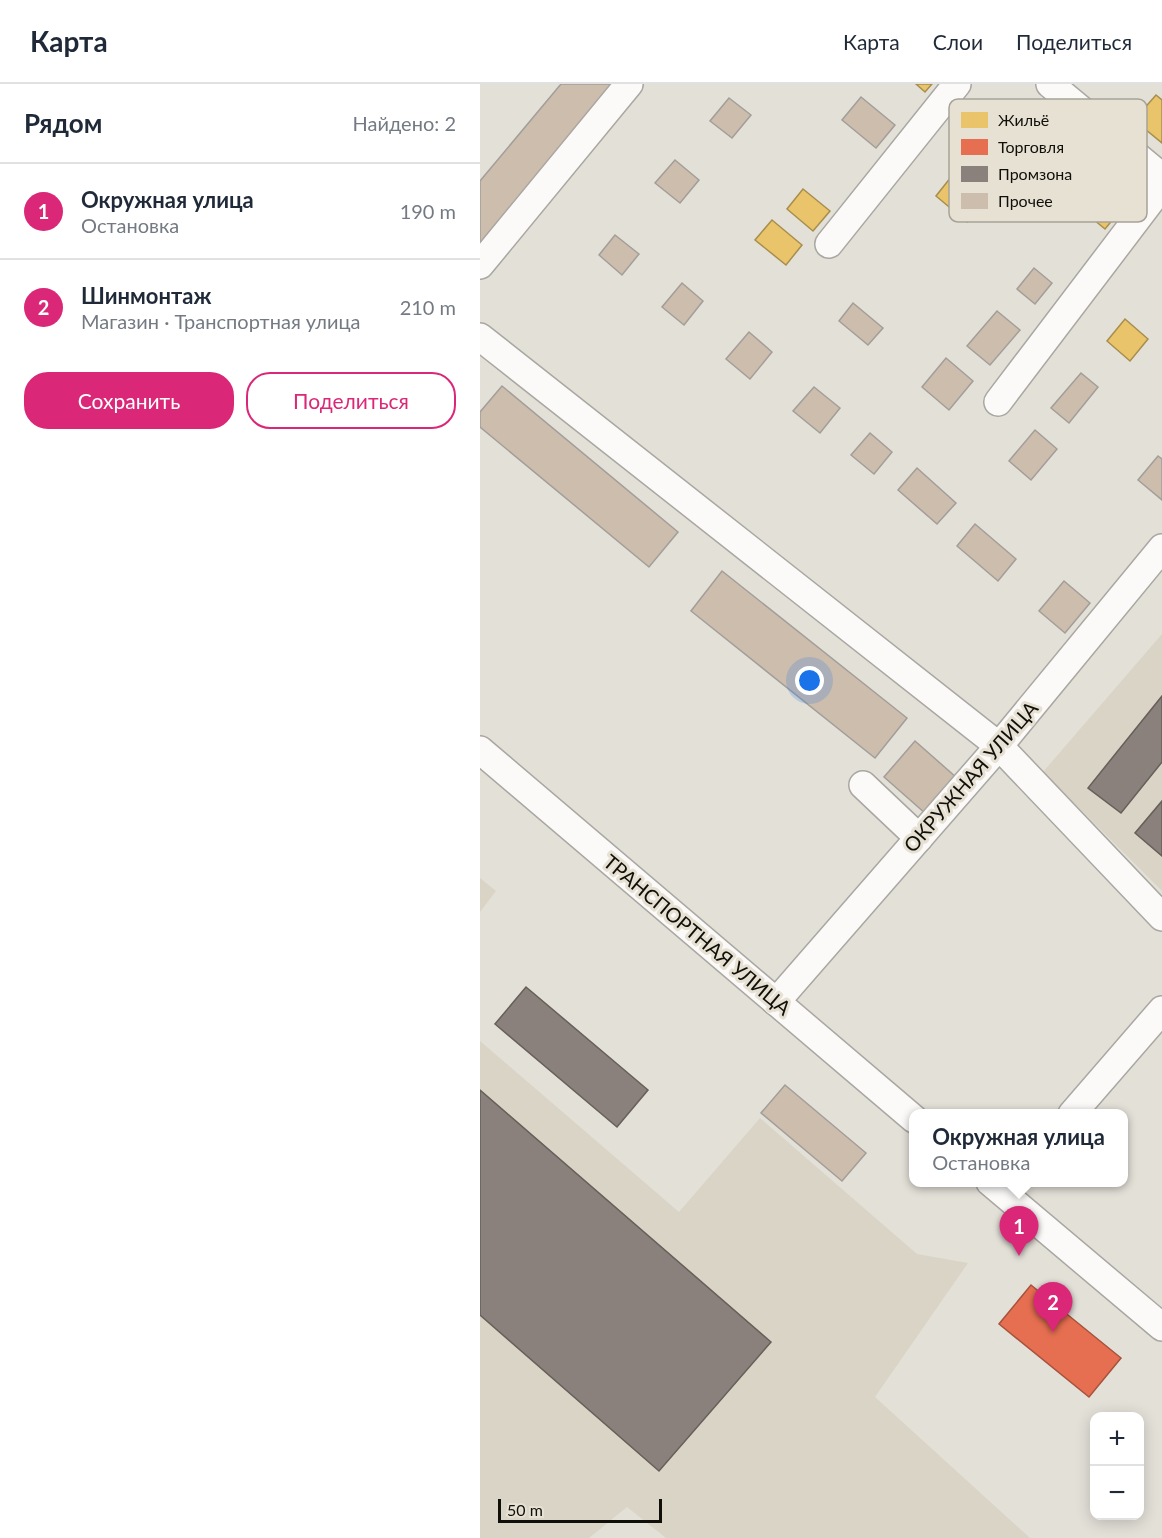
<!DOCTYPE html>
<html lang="ru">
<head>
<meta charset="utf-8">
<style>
  body { margin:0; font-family:Lato,sans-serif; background:#f2f2f3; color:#1f2937 }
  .controls { position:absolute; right:18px; bottom:18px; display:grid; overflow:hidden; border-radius:12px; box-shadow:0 3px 15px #0003 }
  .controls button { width:54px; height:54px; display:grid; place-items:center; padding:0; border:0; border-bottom:2px solid #e0e1e3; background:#fff; color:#1f2937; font:30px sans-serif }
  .scale { position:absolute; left:18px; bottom:15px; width:164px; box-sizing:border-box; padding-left:6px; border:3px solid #110f0a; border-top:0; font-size:16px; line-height:21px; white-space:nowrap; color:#110f0a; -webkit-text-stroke:4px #e7e1d4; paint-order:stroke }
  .you { position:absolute; left:330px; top:597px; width:21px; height:21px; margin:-15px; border:4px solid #fff; border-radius:50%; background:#1a73e8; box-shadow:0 0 0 9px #1a73e833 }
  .badge { display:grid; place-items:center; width:39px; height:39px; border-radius:50%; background:#db2777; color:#fff; font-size:20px; font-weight:700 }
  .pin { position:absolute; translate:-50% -50px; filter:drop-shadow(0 2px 3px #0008) }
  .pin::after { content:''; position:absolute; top:32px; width:21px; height:18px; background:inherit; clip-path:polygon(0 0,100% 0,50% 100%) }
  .popup { position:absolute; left:429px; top:1025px; width:219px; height:78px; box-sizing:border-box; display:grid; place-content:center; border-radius:12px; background:#fff; filter:drop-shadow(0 2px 4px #0005); font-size:20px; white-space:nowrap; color:#747a83 }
  .popup b { font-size:22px; color:#1f2937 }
  .popup::after { content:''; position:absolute; left:50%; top:100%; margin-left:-12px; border:12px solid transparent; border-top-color:#fff }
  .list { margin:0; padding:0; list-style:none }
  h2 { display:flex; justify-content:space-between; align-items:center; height:78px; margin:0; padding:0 24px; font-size:26px }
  h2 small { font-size:20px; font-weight:400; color:#747a83 }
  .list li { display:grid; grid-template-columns:39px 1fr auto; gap:18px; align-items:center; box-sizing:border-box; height:96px; padding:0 24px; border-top:2px solid #e0e1e3 }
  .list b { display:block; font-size:22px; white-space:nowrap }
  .list p { margin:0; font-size:20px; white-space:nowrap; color:#747a83 }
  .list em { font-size:20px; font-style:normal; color:#747a83 }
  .actions { display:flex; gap:12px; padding:18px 24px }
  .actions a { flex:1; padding:14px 0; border:2px solid #db2777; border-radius:24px; text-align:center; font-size:21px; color:#db2777 }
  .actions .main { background:#db2777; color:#fff }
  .map { position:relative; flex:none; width:682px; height:1454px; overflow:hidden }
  header { display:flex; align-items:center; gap:36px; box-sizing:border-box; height:84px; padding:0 30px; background:#fff; border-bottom:2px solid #e0e1e3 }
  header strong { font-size:28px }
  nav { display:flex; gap:33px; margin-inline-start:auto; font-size:21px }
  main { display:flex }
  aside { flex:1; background:#fff }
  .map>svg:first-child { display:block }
  .built { fill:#dad4c6 }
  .homes { fill:#e9c46a; stroke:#a88e4d; stroke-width:1.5 }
  .shops { fill:#e76f51; stroke:#a7523c; stroke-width:1.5 }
  .industry { fill:#8a817c; stroke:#665f5a; stroke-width:1.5 }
  .building { fill:#cdbdad; stroke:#a29e99; stroke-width:1.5 }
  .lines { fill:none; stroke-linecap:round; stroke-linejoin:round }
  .minor-casing { stroke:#a9a7a1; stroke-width:30 }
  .minor { stroke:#fbfaf9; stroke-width:27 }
  .labels { text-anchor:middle; stroke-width:6; stroke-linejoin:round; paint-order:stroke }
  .street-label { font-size:20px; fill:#110f0a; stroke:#e7e1d4 }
  .key { fill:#e7e1d4; stroke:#a7a297; stroke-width:1.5 }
  .key-label { font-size:16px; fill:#110f0a }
</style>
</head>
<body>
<header>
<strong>Карта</strong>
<nav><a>Карта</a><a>Слои</a><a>Поделиться</a></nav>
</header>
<main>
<aside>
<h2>Рядом<small>Найдено: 2</small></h2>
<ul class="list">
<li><span class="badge">1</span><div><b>Окружная улица</b><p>Остановка</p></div><em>190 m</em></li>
<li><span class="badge">2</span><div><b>Шинмонтаж</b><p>Магазин · Транспортная улица</p></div><em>210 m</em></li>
</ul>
<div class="actions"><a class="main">Сохранить</a><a>Поделиться</a></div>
</aside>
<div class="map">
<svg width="682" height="1454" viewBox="0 0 682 1454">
  <rect width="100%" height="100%" fill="#e3e0d8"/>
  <g class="built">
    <path d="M 682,550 L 682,807 L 563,688 Z"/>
    <path d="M 0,794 L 16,807 L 0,828 Z"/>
    <path d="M 0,957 L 199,1128 L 280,1034 L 437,1170 L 488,1179 L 395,1313 L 550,1454 L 186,1454 L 147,1423 L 109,1454 L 0,1454 Z"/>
  </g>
  <g class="homes">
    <path d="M 436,0 L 452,0 L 445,8 Z"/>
    <path d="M 676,11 L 682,16 L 682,59 L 654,36 Z"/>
    <path d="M 475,88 L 507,114 L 487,138 L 456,112 Z"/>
    <path d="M 615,98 L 644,122 L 625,145 L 596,121 Z"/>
    <path d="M 323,105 L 350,127 L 333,147 L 307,125 Z"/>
    <path d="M 292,136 L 322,161 L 306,181 L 275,156 Z"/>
    <path d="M 645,235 L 668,255 L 650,277 L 627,257 Z"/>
  </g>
  <path class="shops" d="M 551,1201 L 641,1274 L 609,1313 L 519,1240 Z"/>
  <g class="industry">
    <path d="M 682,612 L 682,678 L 641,729 L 608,704 Z"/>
    <path d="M 682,717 L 682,772 L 655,749 Z"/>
    <path d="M 46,903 L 168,1006 L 137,1043 L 15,940 Z"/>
    <path d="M 0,1006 L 291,1258 L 179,1387 L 0,1231 Z"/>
  </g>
  <g class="building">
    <path d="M 81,0 L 133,0 L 0,159 L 0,97 Z"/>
    <path d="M 381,13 L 415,41 L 396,64 L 362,36 Z"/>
    <path d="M 249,14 L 271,31 L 252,54 L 230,37 Z"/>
    <path d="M 527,23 L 569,58 L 546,85 L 504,50 Z"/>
    <path d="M 195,76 L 219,96 L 200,119 L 175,99 Z"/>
    <path d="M 135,151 L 159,170 L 142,191 L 119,171 Z"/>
    <path d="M 554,184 L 572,199 L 555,220 L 537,205 Z"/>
    <path d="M 202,199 L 223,217 L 204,241 L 182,223 Z"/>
    <path d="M 373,219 L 403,244 L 388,261 L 359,237 Z"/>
    <path d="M 517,227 L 540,246 L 510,281 L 487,262 Z"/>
    <path d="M 269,248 L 292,268 L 270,295 L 246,275 Z"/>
    <path d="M 466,274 L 493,297 L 469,326 L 442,303 Z"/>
    <path d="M 601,289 L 618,303 L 589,339 L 571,324 Z"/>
    <path d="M 22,302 L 198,448 L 169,483 L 0,343 L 0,328 Z"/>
    <path d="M 334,303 L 360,324 L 340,349 L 313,327 Z"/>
    <path d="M 555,346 L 577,365 L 551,396 L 529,377 Z"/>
    <path d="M 390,349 L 412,368 L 394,390 L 371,371 Z"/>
    <path d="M 678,372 L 682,375 L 682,416 L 658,396 Z"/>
    <path d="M 437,384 L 476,419 L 457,440 L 418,406 Z"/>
    <path d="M 495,440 L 536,475 L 518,497 L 477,462 Z"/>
    <path d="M 242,487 L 427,634 L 395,674 L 211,527 Z"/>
    <path d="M 584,497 L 610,519 L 585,549 L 559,527 Z"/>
    <path d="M 435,657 L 477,694 L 446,730 L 404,693 Z"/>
    <path d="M 305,1001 L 386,1069 L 362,1097 L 281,1029 Z"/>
  </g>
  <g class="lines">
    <defs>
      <g id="minor">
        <path d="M 570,0 L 682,93"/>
        <path d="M 349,160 L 477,0"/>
        <path d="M 0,181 L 149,0"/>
        <path d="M 0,253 L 519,662 L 682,833"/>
        <path d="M 518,318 L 682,102"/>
        <path d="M 0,666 L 434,1035"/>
        <path d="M 383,701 L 439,754"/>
        <path d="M 296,918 L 519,662 L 682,464"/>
        <path d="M 592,1030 L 682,926"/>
        <path d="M 510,1098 L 682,1243"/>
      </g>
    </defs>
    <use href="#minor" class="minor-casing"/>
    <use href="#minor" class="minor"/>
  </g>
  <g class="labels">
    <g class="street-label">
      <text transform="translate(491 693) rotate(-49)" y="7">ОКРУЖНАЯ УЛИЦА</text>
      <text transform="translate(217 851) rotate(40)" y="7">ТРАНСПОРТНАЯ УЛИЦА</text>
    </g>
  </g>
  <rect x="469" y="15" width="198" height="123" rx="9" class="key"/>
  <rect x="481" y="28" width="27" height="16" fill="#e9c46a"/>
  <rect x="481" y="55" width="27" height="16" fill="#e76f51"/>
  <rect x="481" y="82" width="27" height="16" fill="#8a817c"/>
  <rect x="481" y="109" width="27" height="16" fill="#cdbdad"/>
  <g class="key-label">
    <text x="518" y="42">Жильё</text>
    <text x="518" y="69">Торговля</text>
    <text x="518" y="96">Промзона</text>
    <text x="518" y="123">Прочее</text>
  </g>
</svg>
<div class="controls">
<button>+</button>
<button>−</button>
</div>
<div class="scale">50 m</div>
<div class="you"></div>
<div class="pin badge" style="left:539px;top:1172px">1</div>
<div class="popup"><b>Окружная улица</b>Остановка</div>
<div class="pin badge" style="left:573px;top:1248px">2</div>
</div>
</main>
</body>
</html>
